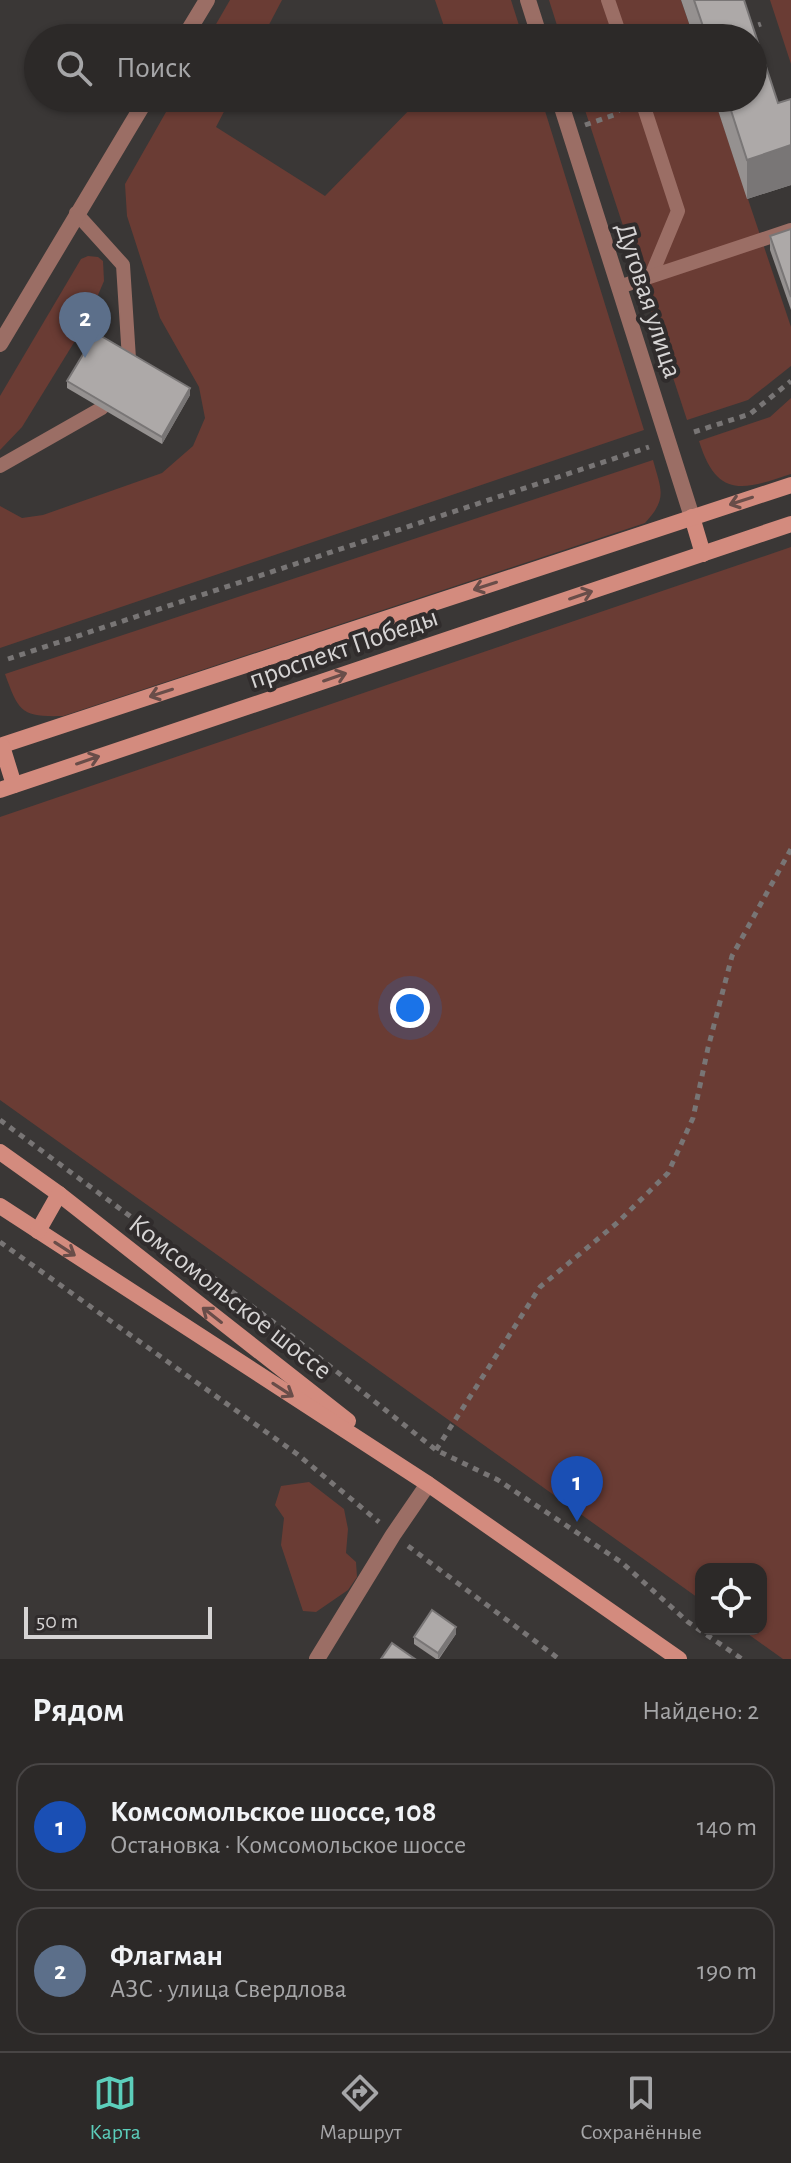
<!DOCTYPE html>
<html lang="ru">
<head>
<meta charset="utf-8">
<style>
  body { margin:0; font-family:"Alegreya Sans",sans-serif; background:#343130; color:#f1f3f6 }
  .controls { position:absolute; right:24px; bottom:24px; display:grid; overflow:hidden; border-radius:16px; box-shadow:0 2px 6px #0004 }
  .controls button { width:72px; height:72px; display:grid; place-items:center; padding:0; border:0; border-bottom:2px solid #484545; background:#2c2928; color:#f1f3f6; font:40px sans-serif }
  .scale { position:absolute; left:24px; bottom:20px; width:188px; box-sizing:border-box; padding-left:8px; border:4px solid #d6d4d4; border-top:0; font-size:22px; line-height:28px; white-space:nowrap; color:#d6d4d4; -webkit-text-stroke:6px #302c2c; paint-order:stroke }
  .you { position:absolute; left:410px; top:1008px; width:28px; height:28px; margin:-20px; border:6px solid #fff; border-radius:50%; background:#1a73e8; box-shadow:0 0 0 12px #1a73e833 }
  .badge { display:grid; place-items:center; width:52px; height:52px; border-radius:50%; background:#5ccebb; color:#fff; font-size:26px; font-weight:700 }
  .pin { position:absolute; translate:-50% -66px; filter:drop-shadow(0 2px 4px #0008) }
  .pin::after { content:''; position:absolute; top:42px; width:28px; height:24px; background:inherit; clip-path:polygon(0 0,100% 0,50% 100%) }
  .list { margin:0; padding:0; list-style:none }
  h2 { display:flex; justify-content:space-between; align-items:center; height:104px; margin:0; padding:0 32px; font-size:34px }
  h2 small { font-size:26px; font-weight:400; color:#a6a6a8 }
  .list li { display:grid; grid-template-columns:52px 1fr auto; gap:24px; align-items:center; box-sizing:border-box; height:128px; margin:0 16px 16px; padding:0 16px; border:2px solid #484545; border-radius:24px }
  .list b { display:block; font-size:30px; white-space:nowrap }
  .list p { margin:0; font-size:26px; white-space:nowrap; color:#a6a6a8 }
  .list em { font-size:26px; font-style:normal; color:#a6a6a8 }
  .icon { flex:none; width:44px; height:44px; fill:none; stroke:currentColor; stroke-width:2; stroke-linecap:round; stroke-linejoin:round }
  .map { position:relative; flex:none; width:791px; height:1659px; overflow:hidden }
  .search { position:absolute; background:#2c2928; box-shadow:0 2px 6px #0004; left:24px; right:24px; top:24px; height:88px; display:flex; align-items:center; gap:20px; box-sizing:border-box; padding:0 28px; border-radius:44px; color:#a6a6a8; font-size:30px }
  .sheet { height:392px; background:#2c2928 }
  nav { display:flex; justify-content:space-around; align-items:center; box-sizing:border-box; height:112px; border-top:2px solid #484545; background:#2c2928; font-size:22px; color:#a6a6a8 }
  nav a { display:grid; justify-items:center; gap:4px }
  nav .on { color:#5ccebb }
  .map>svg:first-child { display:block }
  .green { fill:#6a3c34 }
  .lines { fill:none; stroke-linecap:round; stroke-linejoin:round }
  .path { stroke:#787575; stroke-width:5; stroke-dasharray:6 6; stroke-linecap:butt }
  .service { stroke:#9b6e65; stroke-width:14 }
  .minor { stroke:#9b6e65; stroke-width:16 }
  .tertiary { stroke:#9b6e65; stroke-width:16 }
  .secondary { stroke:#d38b7e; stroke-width:16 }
  .wall { fill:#959190 }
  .shaded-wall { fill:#797676 }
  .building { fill:#ada9a8; stroke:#797676; stroke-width:2 }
  .oneway { stroke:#694d49 }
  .labels { text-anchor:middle; stroke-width:8; stroke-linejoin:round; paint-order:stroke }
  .street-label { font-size:28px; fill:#d6d4d4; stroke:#302c2c }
</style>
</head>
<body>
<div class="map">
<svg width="791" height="1659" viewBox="0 0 791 1659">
  <rect width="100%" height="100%" fill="#3a3736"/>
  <g class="green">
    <path d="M 230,0 L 282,0 L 262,38 L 208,38 Z"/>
    <path d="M 435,0 L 511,0 L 523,38 L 448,38 Z"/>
    <path d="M 549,0 L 681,0 L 694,38 L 561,38 Z"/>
    <path d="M 770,0 L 791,0 L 791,65 L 791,64 Z"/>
    <path d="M 174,98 L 231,98 L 216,127 L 325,196 L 421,98 L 541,98 L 644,430 L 0,648 L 0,506 L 22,518 L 43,515 L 162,473 L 193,446 L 205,418 L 199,387 L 160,318 L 127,216 L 125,184 Z"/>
    <path d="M 581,98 L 714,98 L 791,327 L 791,366 L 748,400 L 687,420 Z"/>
    <path d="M 88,256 L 98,257 L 103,261 L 104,281 L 86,323 L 22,427 L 0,450 L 0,396 L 81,259 Z"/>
    <path d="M 791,398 L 791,474 C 743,490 717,499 699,441 L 770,417 Z"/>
    <path d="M 653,460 C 661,490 668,498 645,523 L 63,716 C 22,717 19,713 5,674 Z"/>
    <path d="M 791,547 L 791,1659 L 783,1659 L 741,1629 L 761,1629 L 761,1569 L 701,1569 L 701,1600 L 0,1100 L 0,817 Z"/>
    <path d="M 309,1482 L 344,1509 L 348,1529 L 346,1553 L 356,1562 L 357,1577 L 348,1590 L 316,1612 L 303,1611 L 281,1545 L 284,1518 L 275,1505 L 281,1486 Z"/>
  </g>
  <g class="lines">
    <g class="path">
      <path d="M 747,29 L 761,24"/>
      <path d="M 585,125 L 614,115 L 625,104"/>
      <path d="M 694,432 L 750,414 L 791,381"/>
      <path d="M 8,659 L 649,447"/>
      <path d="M 0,1120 L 284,1330 L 436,1450 L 498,1480 L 621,1562 L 688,1622 L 742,1659"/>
      <path d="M 0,1242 L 297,1454 L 379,1522"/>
      <path d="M 436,1450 L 540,1287 L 617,1223 L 668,1173 L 693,1118 L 708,1048 L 732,956 L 791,849"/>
      <path d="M 408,1546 L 559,1659"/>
    </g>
    <g class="service">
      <path d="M 608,0 L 621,38"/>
      <path d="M 641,98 L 678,211 L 651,276"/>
      <path d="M 76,213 L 123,265 L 129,359"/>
      <path d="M 619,287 L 791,230"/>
      <path d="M 0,466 L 102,408"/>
    </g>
    <g class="minor">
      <path d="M 528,0 L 540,38"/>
      <path d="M 559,98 L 692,517"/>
      <path d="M 317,1659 L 393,1535 L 428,1484"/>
    </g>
    <g class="tertiary">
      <path d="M 184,38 L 207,0"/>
      <path d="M 0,344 L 147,98"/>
    </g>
    <g class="secondary">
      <path d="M 692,517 L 703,554"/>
      <path d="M 0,746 L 791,485"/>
      <path d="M 2,746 L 14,785"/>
      <path d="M 0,790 L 791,524"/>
      <path d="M 0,1152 L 59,1194 L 348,1421"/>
      <path d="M 0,1206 L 428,1484 L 679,1659"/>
      <path d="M 38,1231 L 59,1194"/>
    </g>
  </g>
  <g class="wall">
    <path d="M 681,0 L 744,0 L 778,103 L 791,99 L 791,185 L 747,199 L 714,98 L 753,98 L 753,38 L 694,38 Z"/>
    <path d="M 791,229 L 791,310 L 770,250 L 770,236 Z"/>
    <path d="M 67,381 L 190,395 L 162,444 L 67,388 Z"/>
    <path d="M 456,1634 L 439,1659 L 436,1659 L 414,1644 L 414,1637 Z"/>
  </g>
  <g class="shaded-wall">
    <path d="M 791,145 L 791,185 L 747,199 L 747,160 Z"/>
    <path d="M 190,388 L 190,395 L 162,444 L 162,437 Z"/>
    <path d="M 456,1627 L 456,1634 L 438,1659 L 438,1653 Z"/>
  </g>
  <g class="building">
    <path d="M 694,0 L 744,0 L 778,103 L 791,99 L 791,145 L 747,160 L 727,98 L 753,98 L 753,38 L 707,38 Z"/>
    <path d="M 791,229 L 791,297 L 770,236 Z"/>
    <path d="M 96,333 L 190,388 L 162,437 L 67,381 Z"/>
    <path d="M 432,1610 L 456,1627 L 438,1653 L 414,1637 Z"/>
    <path d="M 392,1643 L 415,1659 L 381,1659 Z"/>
  </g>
  <defs><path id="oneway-shaft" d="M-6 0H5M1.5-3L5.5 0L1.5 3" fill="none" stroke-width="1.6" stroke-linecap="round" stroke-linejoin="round" transform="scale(2)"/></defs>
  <g class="oneway">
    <use href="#oneway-shaft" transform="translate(741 501) rotate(162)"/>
    <use href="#oneway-shaft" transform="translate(485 586) rotate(162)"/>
    <use href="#oneway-shaft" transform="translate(581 595) rotate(-19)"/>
    <use href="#oneway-shaft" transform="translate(335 677) rotate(-19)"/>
    <use href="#oneway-shaft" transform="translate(161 693) rotate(162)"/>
    <use href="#oneway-shaft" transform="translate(88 760) rotate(-19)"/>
    <use href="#oneway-shaft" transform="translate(65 1249) rotate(33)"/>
    <use href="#oneway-shaft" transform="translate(212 1315) rotate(-142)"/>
    <use href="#oneway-shaft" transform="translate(283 1390) rotate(33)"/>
  </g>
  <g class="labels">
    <g class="street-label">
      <text transform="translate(650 300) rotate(72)" y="10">Дуговая улица</text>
      <text transform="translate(343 647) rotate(-19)" y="10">проспект Победы</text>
      <text transform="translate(231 1296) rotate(38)" y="10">Комсомольское шоссе</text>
    </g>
  </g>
</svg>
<div class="controls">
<button><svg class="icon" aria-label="locate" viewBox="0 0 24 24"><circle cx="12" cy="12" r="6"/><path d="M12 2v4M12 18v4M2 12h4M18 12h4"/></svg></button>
</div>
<div class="scale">50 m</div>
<div class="you"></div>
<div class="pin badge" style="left:577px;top:1522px;background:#1a4fb4">1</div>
<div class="pin badge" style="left:85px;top:358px;background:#5c6f8a">2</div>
<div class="search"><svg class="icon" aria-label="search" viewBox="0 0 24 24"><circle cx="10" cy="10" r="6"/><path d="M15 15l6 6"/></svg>Поиск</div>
</div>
<section class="sheet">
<h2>Рядом<small>Найдено: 2</small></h2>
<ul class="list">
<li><span class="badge" style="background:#1a4fb4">1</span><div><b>Комсомольское шоссе, 108</b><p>Остановка · Комсомольское шоссе</p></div><em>140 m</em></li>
<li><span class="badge" style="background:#5c6f8a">2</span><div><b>Флагман</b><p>АЗС · улица Свердлова</p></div><em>190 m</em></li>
</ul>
</section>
<nav>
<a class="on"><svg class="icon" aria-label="map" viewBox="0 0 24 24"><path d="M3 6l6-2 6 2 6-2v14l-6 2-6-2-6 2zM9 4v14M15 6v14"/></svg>Карта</a>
<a><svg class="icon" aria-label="directions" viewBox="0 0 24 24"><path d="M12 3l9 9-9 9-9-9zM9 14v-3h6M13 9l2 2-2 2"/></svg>Маршрут</a>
<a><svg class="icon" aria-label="saved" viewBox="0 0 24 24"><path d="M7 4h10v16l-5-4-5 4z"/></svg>Сохранённые</a>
</nav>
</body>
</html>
